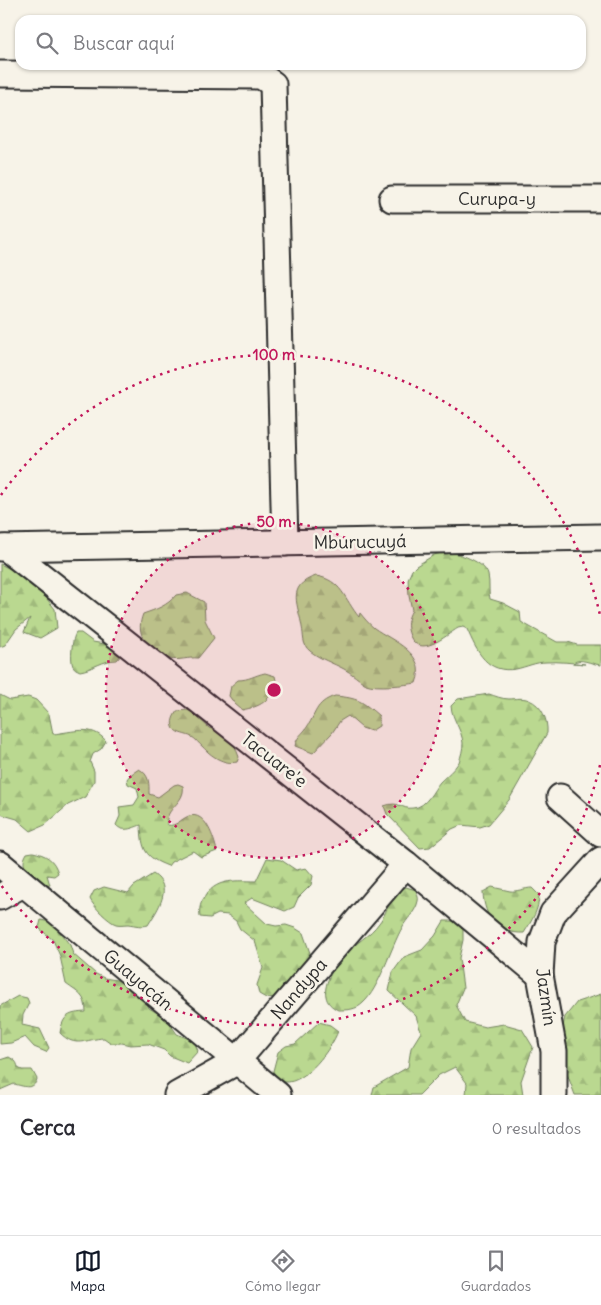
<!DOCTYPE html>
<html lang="es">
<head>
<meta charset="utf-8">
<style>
  body { margin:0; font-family:Delius,sans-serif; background:#f7f7f7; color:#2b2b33 }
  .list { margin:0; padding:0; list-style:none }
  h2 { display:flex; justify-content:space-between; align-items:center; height:65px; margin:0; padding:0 20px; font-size:21px }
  h2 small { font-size:16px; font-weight:400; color:#7c7c81 }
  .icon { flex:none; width:28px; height:28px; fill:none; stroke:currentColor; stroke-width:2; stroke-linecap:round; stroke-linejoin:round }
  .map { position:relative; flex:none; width:601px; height:1095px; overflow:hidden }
  .search { position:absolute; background:#fff; box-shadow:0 1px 4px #0004; left:15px; right:15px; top:15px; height:55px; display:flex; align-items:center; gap:12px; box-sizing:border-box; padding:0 18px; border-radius:15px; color:#7c7c81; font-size:19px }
  .sheet { height:140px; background:#fff }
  nav { display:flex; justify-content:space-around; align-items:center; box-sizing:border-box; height:70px; border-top:1px solid #e1e1e2; background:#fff; font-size:14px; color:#7c7c81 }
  nav a { display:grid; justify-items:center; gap:2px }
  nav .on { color:#111827 }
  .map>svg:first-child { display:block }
  .forest { fill:url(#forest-firs); stroke:#72825e }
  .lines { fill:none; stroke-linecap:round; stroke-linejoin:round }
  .street-casing { stroke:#2b2b2b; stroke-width:29 }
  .street { stroke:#f7f3e8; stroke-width:25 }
  .ring { fill:none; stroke:#c2185b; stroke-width:2.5; stroke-dasharray:2.5 5 }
  .labels { text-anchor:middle; stroke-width:5; stroke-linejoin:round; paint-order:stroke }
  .street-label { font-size:18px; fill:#2b2b2b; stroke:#f7f3e8 }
  .centre { fill:#c2185b; stroke:#f7f3e8; stroke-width:2.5 }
  .ring-label { font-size:15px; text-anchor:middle; font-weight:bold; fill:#c2185b; stroke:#f7f3e8; stroke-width:5; stroke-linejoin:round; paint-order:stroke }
</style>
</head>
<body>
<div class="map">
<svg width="601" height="1095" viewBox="0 0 601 1095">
  <defs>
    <pattern id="forest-firs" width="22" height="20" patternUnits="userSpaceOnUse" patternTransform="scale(1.25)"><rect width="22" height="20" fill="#bad890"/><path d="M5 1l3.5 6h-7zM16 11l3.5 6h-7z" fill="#a0ba7c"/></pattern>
  </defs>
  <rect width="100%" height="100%" fill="#f7f3e8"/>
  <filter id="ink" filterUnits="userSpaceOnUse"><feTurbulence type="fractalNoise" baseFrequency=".02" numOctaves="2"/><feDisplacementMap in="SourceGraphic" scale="10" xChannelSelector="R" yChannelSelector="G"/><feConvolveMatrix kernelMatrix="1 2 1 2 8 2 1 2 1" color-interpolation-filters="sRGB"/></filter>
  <g filter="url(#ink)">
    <g class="forest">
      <path d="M 445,552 C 457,552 485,562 488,575 C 490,583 488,591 490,599 L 503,603 L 520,612 L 521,622 L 557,642 L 568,642 L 577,645 L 601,645 L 601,665 C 591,664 580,657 573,663 L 585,664 C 573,663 559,661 546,662 C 536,662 526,667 516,669 C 487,674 477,652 467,629 L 463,627 L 458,628 C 445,636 420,659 410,636 C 406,626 407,619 412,610 L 409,596 L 408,579 L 412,570 L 416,566 L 434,555 Z"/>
      <path d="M 0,564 L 31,579 L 55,609 L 57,628 L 40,638 L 24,632 L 30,618 L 16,629 L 5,645 L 0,647 Z"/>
      <path d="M 316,576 C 342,580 344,599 359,617 L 360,613 C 364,618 369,624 374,628 C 392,641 428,653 416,683 C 406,685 375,688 366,684 C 359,680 352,673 344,669 C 333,663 320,659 310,651 C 302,645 304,636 302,627 C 299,606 285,586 316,576 Z"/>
      <path d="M 187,593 L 204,602 L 205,620 L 214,638 L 198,658 C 189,657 178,661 170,659 C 167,658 163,655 160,653 C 143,643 136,632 143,614 C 157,609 167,606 176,595 Z"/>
      <path d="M 76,633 L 81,633 L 93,642 L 127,648 L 117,660 C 103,660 93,669 80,671 C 76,669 75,669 73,666 C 70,660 72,638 76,633 Z"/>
      <path d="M 265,673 L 275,676 L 277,685 C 267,702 262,706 242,710 L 235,704 L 229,696 L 231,686 L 238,680 C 249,680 255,675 265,673 Z"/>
      <path d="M 489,694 C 495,696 502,699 509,699 C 516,699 522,697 529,700 C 542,705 548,720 547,733 L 509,800 L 489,824 L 480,827 L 461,825 L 452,829 L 430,847 L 420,848 L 387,814 L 384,806 C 400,800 401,810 413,808 C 427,807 433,790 440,782 C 447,775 454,770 459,762 C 461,756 463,749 463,743 C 462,730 452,719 451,706 L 458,699 Z"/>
      <path d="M 0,695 L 10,700 L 28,697 L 36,700 L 49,714 L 53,734 C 73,732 92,724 106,741 L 101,749 L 93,754 L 90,762 L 94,771 L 94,781 L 85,797 L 68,805 L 45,825 L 31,831 L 17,819 L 0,814 Z"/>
      <path d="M 335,696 C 358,698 362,701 379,716 L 379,726 L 371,731 L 362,728 L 348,716 L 340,721 L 332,733 L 313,753 L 295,746 C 297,737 300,736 305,730 C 317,714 314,703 335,696 Z"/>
      <path d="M 187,710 L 192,712 L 209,728 L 225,734 L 233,741 L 239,757 L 237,762 C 224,765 211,756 203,747 C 199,744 196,739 192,737 C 186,734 178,734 174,729 C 170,722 174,716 177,711 Z"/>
      <path d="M 139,769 C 150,775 149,784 149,794 L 158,797 L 174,785 L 178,784 L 183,786 C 186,803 164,808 167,825 C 177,827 180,819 189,816 C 206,811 214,839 217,851 L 201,857 L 193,851 L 171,862 L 168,866 C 144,857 142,849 141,825 C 132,828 123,833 116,825 L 120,816 L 119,807 L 134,805 L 139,797 L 137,788 L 128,784 L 127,779 L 130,775 Z"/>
      <path d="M 33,852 C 46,855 54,859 58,873 L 54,876 L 47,875 L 50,885 L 45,886 C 34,877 17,869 27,853 Z"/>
      <path d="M 267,858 L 281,860 L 296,870 L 306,868 L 313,876 L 311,885 L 298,898 L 294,907 L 285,911 L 252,898 L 244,903 L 267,924 L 276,926 L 286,925 L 295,928 L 303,933 L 310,953 L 304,968 L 288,996 L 266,998 L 259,994 L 257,985 L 263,968 L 255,941 L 240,929 L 236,921 L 228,915 L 218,914 L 210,918 L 200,917 C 199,908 200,903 206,895 C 218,878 237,881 256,881 Z"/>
      <path d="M 153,874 C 174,887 158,909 148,925 C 141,927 136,925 128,924 C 124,924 120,925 116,924 C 109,922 93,906 90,899 L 94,891 L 104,887 L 128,893 L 134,886 Z"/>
      <path d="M 406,887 L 416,890 C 417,894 419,898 418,901 C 416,912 406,919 402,928 C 391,947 379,989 363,1003 C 356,1010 347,1010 338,1010 C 332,1007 327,1003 326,996 C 323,983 336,963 345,954 C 355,943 370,936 379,923 C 390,909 387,897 406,887 Z"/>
      <path d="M 492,887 C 498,888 504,890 510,891 C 516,892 525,888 532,888 L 539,895 C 539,910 532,920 524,933 C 498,934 484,918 483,892 Z"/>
      <path d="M 41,920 L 50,922 L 58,930 L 70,945 L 73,954 L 96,974 L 104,978 L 122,981 L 141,990 L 149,1008 L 166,1018 L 177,1034 L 194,1041 L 198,1051 L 187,1063 L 170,1056 L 164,1050 L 148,1044 L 130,1045 L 122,1043 L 111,1043 L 104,1038 C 85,1039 76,1049 60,1033 C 63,1015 69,1013 86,1012 C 86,995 78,993 66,984 L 60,956 L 53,940 L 39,928 Z"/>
      <path d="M 444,921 L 463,921 L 463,940 L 459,958 L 463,988 L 456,1005 L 465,1022 L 485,1027 L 504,1024 L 522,1029 L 533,1047 L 521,1081 L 523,1095 L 466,1095 L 467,1083 L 455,1067 L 439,1075 L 419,1095 L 372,1095 L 374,1087 L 408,1067 L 411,1048 L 421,1032 L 416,1016 L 389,991 L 393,972 L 404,957 L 422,950 L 435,936 Z"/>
      <path d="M 601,994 L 601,1095 L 575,1095 L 562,1060 L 561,1035 L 565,1017 L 577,1002 Z"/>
      <path d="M 18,996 L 27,998 L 29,1003 L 23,1015 L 22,1025 L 40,1029 L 49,1048 L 46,1052 L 34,1047 L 25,1037 L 11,1043 L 0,1044 L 0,1006 Z"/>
      <path d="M 319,1022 L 330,1025 L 338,1031 C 332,1048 305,1084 285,1082 C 282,1082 280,1080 277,1079 L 273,1071 L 278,1052 L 286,1046 L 295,1044 Z"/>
      <path d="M 9,1057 C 14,1060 17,1061 18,1068 L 22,1070 L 32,1070 L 37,1079 C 34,1091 23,1086 14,1084 L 0,1090 L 0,1060 Z"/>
    </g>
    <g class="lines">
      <defs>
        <g id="street">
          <path d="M 0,74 L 261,76 L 273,84 L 285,543"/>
          <path d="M 392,199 L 601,199"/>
          <path d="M 0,548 L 601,537"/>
          <path d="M 6,548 L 406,864 L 540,975"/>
          <path d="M 560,797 L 601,834"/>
          <path d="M 0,864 L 278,1095"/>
          <path d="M 0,897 L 23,884"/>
          <path d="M 177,1095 L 236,1062 L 406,864"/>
          <path d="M 554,1095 L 554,1051 L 540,975 L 542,942 L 553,913 L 601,860"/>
        </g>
      </defs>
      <use href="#street" class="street-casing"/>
      <use href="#street" class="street"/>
    </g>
  </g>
  <circle cx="274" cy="690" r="168" fill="#c2185b" fill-opacity=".12"/>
  <g class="ring">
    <circle cx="274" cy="690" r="168"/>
    <path d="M600 765A335 335 0 0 1 1 885M1 495A335 335 0 0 1 600 615"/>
  </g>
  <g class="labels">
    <g class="street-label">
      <text x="497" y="205">Curupa-y</text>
      <text transform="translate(360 542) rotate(-1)" y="6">Mburucuyá</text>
      <text transform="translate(274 760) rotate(38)" y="6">Tacuare'e</text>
      <text transform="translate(138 980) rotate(40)" y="6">Guayacán</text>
      <text transform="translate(299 989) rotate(-49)" y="6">Nandypa</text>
      <text transform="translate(546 997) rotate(82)" y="6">Jazmín</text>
    </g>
  </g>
  <circle cx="274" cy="690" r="8" class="centre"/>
  <g class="ring-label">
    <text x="274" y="360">100 m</text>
    <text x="274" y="527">50 m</text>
  </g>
</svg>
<div class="search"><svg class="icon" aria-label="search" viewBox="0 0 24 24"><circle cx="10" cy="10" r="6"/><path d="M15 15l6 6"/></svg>Buscar aquí</div>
</div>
<section class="sheet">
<h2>Cerca<small>0 resultados</small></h2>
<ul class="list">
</ul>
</section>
<nav>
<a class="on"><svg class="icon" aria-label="map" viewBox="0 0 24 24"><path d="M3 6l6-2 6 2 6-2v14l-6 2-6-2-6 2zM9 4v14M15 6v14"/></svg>Mapa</a>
<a><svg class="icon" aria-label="directions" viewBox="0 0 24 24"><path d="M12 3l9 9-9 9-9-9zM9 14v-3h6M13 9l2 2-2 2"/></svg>Cómo llegar</a>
<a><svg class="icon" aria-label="saved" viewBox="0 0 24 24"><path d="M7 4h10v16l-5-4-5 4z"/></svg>Guardados</a>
</nav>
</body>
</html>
